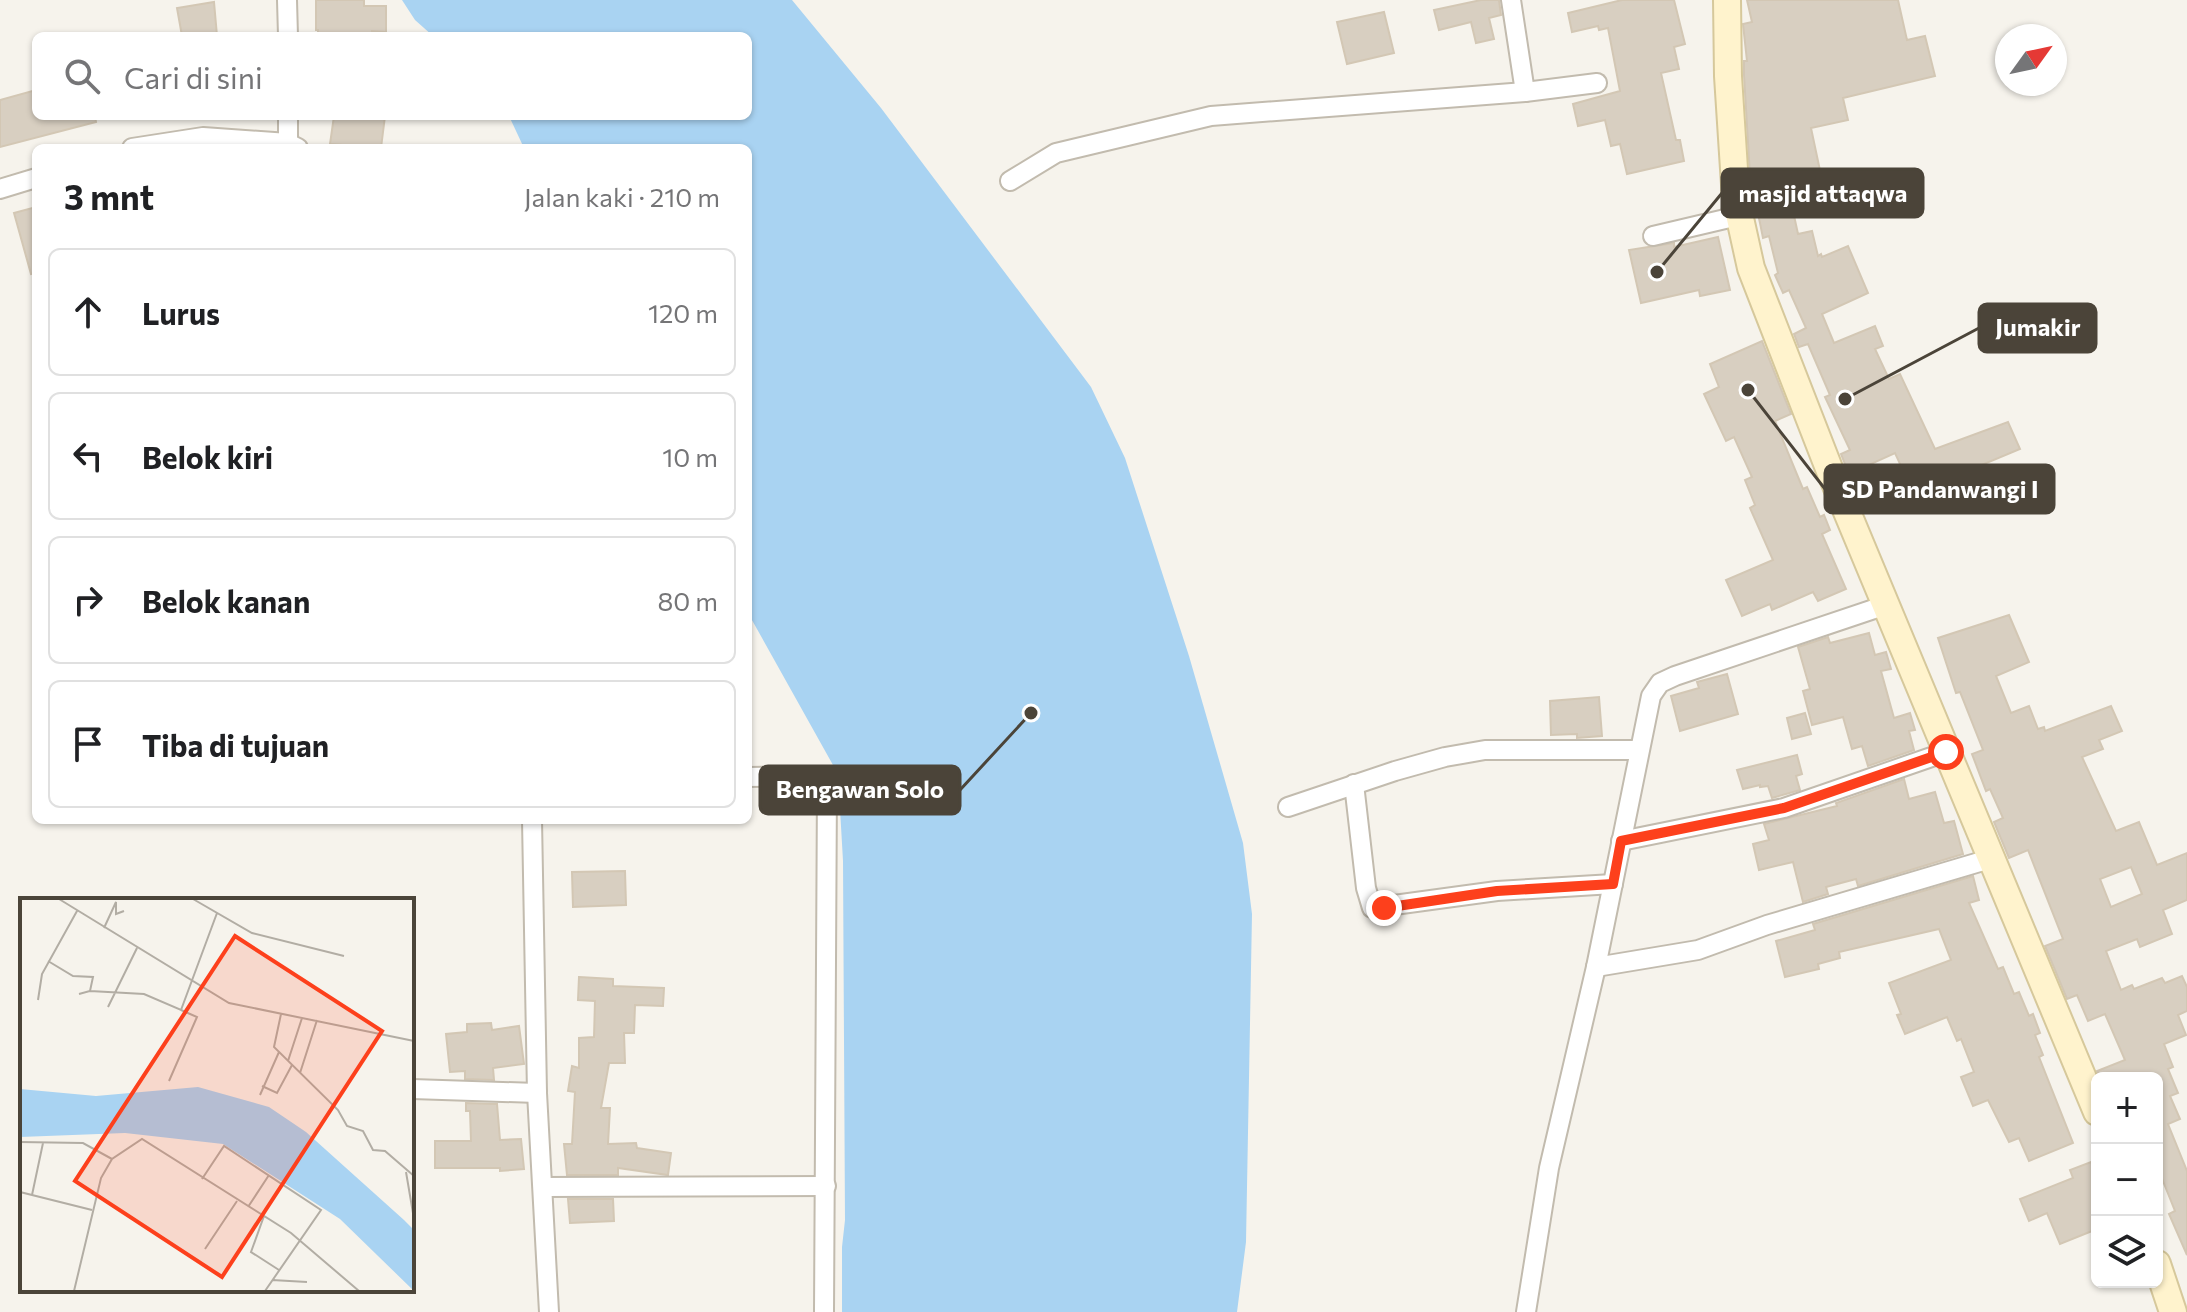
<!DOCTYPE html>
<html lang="id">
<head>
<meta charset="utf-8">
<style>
  body { margin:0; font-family:Commissioner,sans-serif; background:#f2f2f2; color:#202124 }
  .controls { position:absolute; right:24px; bottom:24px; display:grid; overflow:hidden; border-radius:12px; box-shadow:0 2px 6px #0004 }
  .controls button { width:72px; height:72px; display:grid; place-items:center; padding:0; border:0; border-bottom:2px solid #e0e0e0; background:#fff; color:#202124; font:40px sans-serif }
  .compass { position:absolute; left:1995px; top:24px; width:72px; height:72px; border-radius:50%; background:#fff; box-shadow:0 2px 6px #0004; rotate:57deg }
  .stop { position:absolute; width:24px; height:24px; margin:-18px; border:6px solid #fd401c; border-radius:50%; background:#fff }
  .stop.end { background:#fd401c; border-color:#fff; box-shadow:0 2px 8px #0008 }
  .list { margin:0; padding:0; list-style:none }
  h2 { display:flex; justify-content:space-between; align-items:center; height:104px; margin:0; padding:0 32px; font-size:34px }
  h2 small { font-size:26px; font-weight:400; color:#757577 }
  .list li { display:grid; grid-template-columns:52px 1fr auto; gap:24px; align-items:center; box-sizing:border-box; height:128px; margin:0 16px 16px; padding:0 16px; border:2px solid #e0e0e0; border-radius:12px }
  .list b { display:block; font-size:30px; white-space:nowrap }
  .list em { font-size:26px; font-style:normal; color:#757577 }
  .icon { flex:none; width:44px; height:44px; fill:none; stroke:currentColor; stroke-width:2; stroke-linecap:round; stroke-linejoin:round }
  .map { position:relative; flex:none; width:2187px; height:1312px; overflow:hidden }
  .search { position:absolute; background:#fff; box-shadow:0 2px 6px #0004; left:32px; top:32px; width:720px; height:88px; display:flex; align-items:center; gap:20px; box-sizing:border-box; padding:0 28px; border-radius:12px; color:#757577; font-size:30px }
  .panel { position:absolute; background:#fff; box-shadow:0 2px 6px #0004; left:32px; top:144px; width:720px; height:680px; border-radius:12px }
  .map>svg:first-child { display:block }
  .water { fill:#a9d3f2 }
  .building { fill:#d8cfc1; stroke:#d3c7b4; stroke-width:2; fill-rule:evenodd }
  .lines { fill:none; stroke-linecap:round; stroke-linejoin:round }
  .street-casing { stroke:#c2bbae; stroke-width:22 }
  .secondary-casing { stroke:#d6c89b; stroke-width:30 }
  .street { stroke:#fff; stroke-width:18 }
  .secondary { stroke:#fff3cd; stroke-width:26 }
  .route { stroke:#fd401c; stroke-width:10 }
  .inset-road { fill:none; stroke:#b2ada4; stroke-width:2 }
  .view { fill:#fd401c; fill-opacity:0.15; stroke:#fd401c; stroke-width:4 }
  .inset-edge { fill:none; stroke:#4b4439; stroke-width:4 }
  .leader { fill:none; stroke:#4b4439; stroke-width:3 }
  .callout-dot { fill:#4b4439; stroke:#fff; stroke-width:3 }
  .callout { fill:#4b4439; stroke:#4b4439; stroke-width:3 }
  .callout-label { font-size:24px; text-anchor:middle; font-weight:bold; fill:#fff }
</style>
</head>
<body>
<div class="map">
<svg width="2187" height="1312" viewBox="0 0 2187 1312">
  <rect width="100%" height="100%" fill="#f6f3ec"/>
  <path class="water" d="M 402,0 L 792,0 L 881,108 L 1091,387 L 1125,458 L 1189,656 L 1243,843 L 1252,914 L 1246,1242 L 1237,1312 L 842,1312 L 842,1247 L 845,1220 L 843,861 L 838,774 L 748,613 L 748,148 L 524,148 L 509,116 L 748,116 L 748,36 L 433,36 L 415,20 Z"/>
  <g class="building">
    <path d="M 316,0 L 364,0 L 364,6 L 386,6 L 386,32 L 372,31 L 372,36 L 318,36 L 318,30 L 316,30 Z"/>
    <path d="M 1481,0 L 1499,0 L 1501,15 L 1489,18 L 1494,39 L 1476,43 L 1471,22 L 1439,30 L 1434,10 Z"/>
    <path d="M 1622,0 L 1674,0 L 1685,44 L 1674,47 L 1679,69 L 1661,73 L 1676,140 L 1680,140 L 1684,161 L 1627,174 L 1620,144 L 1611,146 L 1605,120 L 1578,126 L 1573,104 L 1620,91 L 1608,28 L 1599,30 L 1598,26 L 1572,32 L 1568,13 Z"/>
    <path d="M 1747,0 L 1898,0 L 1907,40 L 1925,36 L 1935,76 L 1843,98 L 1848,120 L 1811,128 L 1822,180 L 1788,188 L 1798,234 L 1812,231 L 1818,256 L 1821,254 L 1822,257 L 1848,246 L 1868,293 L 1822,314 L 1834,343 L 1875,326 L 1883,346 L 1875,349 L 1889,379 L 1900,374 L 1935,449 L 2008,422 L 2020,449 L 1965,472 L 1963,468 L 1912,490 L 1895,453 L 1849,474 L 1841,454 L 1850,450 L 1825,397 L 1830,395 L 1808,344 L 1799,347 L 1794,334 L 1806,328 L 1789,290 L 1783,293 L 1775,275 L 1778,273 L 1769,236 L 1763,238 L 1760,223 L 1750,176 L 1744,75 L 1744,61 L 1747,61 L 1743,24 L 1752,22 Z"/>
    <path d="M 214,2 L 217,36 L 182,36 L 177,8 Z"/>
    <path d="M 1384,12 L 1394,53 L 1347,64 L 1337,22 Z"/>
    <path d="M 36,90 L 36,116 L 95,116 L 96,122 L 0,147 L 0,100 Z"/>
    <path d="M 334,116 L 385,116 L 381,148 L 330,144 Z"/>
    <path d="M 36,207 L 36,273 L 31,274 L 14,213 Z"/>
    <path d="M 1718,237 L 1730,290 L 1700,296 L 1699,290 L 1641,303 L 1629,250 L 1674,243 L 1674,247 Z"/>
    <path d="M 1762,341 L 1791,414 L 1775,421 L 1803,489 L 1807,487 L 1820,517 L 1824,515 L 1830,530 L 1822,534 L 1846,589 L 1818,601 L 1813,592 L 1772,610 L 1770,604 L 1742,616 L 1726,580 L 1773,560 L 1750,508 L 1755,505 L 1745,480 L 1752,477 L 1734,437 L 1726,441 L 1704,394 L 1719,387 L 1710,364 Z"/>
    <path d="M 2009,615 L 2029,662 L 1996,676 L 2011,713 L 2029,706 L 2038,729 L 2044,727 L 2045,731 L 2111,706 L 2122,731 L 2099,740 L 2103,749 L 2082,757 L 2116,831 L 2139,822 L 2157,865 L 2187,853 L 2187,900 L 2163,910 L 2172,934 L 2140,947 L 2137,939 L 2106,951 L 2121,990 L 2132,985 L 2134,989 L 2162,978 L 2165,983 L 2182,976 L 2187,987 L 2187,1011 L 2178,1015 L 2186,1035 L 2164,1044 L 2173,1067 L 2168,1069 L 2178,1093 L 2170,1096 L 2180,1119 L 2168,1124 L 2187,1171 L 2187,1255 L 2169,1214 L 2175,1211 L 2157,1166 L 2157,1078 L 2100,1078 L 2097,1071 L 2125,1060 L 2105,1014 L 2088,1021 L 2077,995 L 2067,999 L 2045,946 L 2063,939 L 2028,850 L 2009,858 L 1994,822 L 2003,818 L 1990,789 L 1986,791 L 1972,754 L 1983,750 L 1960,692 L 1956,693 L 1938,638 ZM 2131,867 L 2142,894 L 2111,907 L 2100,879 Z"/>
    <path d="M 1869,633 L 1875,655 L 1886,652 L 1891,669 L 1881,671 L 1894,718 L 1910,713 L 1915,730 L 1909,731 L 1914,750 L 1868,766 L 1862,746 L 1852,749 L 1843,717 L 1812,725 L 1803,691 L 1810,689 L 1798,647 L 1828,637 L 1830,643 Z"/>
    <path d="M 1727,674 L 1738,714 L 1680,731 L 1671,696 L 1699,688 L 1697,682 Z"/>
    <path d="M 1599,697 L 1602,736 L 1577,738 L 1577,734 L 1551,735 L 1550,701 Z"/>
    <path d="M 1805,713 L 1811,734 L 1792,739 L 1787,718 Z"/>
    <path d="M 1797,755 L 1802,774 L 1796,776 L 1800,790 L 1772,798 L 1768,786 L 1760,787 L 1760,785 L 1743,789 L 1737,770 Z"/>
    <path d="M 1904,779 L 1909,799 L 1935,792 L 1944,823 L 1954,821 L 1963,854 L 1858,886 L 1856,879 L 1826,887 L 1828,894 L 1803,902 L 1793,862 L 1759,870 L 1753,844 L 1769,840 L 1764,824 L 1837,806 L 1836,803 Z"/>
    <path d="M 625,871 L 626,905 L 573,907 L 572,872 Z"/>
    <path d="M 1973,876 L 1979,900 L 1969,903 L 1998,969 L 2003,967 L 2014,994 L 2019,992 L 2029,1016 L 2033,1014 L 2040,1033 L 2035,1035 L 2043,1055 L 2039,1057 L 2073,1143 L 2029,1161 L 2019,1138 L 2009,1142 L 1988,1100 L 1973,1106 L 1961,1077 L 1974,1072 L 1961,1039 L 1957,1041 L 1947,1017 L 1905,1034 L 1897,1015 L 1901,1014 L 1889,983 L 1951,960 L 1939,929 L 1839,952 L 1840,958 L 1818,964 L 1819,969 L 1785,977 L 1776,941 L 1815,930 L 1813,924 Z"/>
    <path d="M 579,977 L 613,979 L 613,986 L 664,988 L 663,1006 L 635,1005 L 634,1033 L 624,1033 L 625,1063 L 609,1063 L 601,1108 L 610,1108 L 608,1144 L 636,1143 L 637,1148 L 671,1153 L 668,1175 L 618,1168 L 618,1175 L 567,1175 L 564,1144 L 572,1144 L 575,1092 L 568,1091 L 572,1066 L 579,1068 L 579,1038 L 594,1037 L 595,1001 L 578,1000 Z"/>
    <path d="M 491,1023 L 492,1030 L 519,1026 L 524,1064 L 493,1068 L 494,1080 L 465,1079 L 465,1071 L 450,1072 L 446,1034 L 467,1032 L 467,1024 Z"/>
    <path d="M 466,1103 L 497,1104 L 500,1140 L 521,1139 L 524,1169 L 500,1171 L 500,1168 L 435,1168 L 435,1141 L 471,1141 L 470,1111 L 466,1111 Z"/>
    <path d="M 2091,1162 L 2097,1176 L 2097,1229 L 2060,1244 L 2047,1213 L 2029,1221 L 2020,1199 L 2073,1178 L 2070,1170 Z"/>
    <path d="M 568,1199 L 613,1199 L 614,1221 L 570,1223 Z"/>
  </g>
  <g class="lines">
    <defs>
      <g id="street">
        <path d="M 287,0 L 288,36"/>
        <path d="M 1525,92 L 1597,83"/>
        <path d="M 288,143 L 288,116"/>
        <path d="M 132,148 L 203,137 L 288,143 L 298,148"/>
        <path d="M 1010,181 L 1056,153 L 1211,116 L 1525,92 L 1511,0"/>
        <path d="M 0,189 L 36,178"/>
        <path d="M 1653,236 L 1738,216"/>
        <path d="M 748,777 L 818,776 L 827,787 L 824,1312"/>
        <path d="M 1354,784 L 1366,888 L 1372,908 L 1497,891 L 1613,884"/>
        <path d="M 1288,807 L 1395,771 L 1445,757 L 1485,750 L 1639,750"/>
        <path d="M 532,820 L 537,1093 L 549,1312"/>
        <path d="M 1621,841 L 1784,808 L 1946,752"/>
        <path d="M 1596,967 L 1698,950 L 1767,925 L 1993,858"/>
        <path d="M 412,1089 L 537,1093"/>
        <path d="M 543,1187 L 826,1186"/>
        <path d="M 1526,1312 L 1549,1168 L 1596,967 L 1651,696 L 1660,683 L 1675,676 L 1886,605"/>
      </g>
      <g id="secondary">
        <path d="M 1727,0 L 1728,76 L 1736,200 L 1751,268 L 1830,471 L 2097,1112"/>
        <path d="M 2157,1264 L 2173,1312"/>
      </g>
    </defs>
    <use href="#street" class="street-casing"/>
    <use href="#secondary" class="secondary-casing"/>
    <use href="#street" class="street"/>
    <use href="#secondary" class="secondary"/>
  </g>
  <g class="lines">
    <path class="route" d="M 1384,908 L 1497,891 L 1613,884 L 1621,841 L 1784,808 L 1946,752"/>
  </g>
  <g transform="translate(20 898)">
    <rect width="394" height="394" fill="#f6f3ec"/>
    <path d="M 178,189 L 249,209 L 286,234 L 384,322 L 394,332 L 394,393 L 320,321 L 203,246 L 105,235 L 0,239 L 0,191 L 76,198 Z" fill="#a9d3f2"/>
    <path class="inset-road" d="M 39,1 L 209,105 L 394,143M 173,1 L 232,35 L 324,58M 84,30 L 96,4 L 96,16 L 104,13M 28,63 L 53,78 L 73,79 L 70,93 L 59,96M 70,93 L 124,96 L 161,112 L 197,15M 18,102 L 22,76 L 57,13M 88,109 L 117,50M 261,116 L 254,149 L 318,212 L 327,228 L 343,233 L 353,252 L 365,253 L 394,278M 268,163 L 282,120M 280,175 L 297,122M 149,183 L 177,119 L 161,112M 242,188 L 257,195 L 272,167M 240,197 L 259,154M 0,244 L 63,245 L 92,261M 386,274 L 394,321M 182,281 L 204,248 L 301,312 L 245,393M 0,294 L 72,312M 12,297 L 23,245M 228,309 L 249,277M 244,318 L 231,354 L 259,372M 185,351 L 217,303M 252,382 L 287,384M 54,393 L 81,280 L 92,261 L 122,241 L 271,335 L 339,393"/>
    <path class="view" d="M 215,38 L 362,133 L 202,379 L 55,283 Z"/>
    <rect width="394" height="394" class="inset-edge"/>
  </g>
  <path class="leader" d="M1657 272L1722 193M1845 399L1979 328M1748 390L1825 489M1031 713L960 790"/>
  <g class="callout-dot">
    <circle cx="1657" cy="272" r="8"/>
    <circle cx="1845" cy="399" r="8"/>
    <circle cx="1748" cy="390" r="8"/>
    <circle cx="1031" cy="713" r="8"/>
  </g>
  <g class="callout">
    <rect x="1722" y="169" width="201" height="48" rx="8"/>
    <rect x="1979" y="304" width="117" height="48" rx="8"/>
    <rect x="1825" y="465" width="229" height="48" rx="8"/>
    <rect x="760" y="766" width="200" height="48" rx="8"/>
  </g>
  <g class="callout-label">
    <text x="1823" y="202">masjid attaqwa</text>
    <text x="2038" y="336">Jumakir</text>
    <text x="1940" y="498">SD Pandanwangi I</text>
    <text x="860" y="798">Bengawan Solo</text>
  </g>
</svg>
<div class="controls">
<button>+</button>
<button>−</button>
<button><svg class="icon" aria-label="layers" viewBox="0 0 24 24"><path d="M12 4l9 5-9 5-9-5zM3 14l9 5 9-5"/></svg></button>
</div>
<svg class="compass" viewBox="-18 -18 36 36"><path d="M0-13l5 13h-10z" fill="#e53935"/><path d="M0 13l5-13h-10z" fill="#757577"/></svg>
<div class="stop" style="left:1946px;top:752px"></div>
<div class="stop end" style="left:1384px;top:908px"></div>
<div class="search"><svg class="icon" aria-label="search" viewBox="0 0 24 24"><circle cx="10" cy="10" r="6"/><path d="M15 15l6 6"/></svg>Cari di sini</div>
<section class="panel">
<h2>3 mnt<small>Jalan kaki · 210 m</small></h2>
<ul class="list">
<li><svg class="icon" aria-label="ahead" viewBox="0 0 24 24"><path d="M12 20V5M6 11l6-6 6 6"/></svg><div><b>Lurus</b></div><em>120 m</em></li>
<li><svg class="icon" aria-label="left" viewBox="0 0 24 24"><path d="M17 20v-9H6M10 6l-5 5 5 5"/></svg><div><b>Belok kiri</b></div><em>10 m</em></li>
<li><svg class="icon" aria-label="right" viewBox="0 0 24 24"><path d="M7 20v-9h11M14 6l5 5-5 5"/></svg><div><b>Belok kanan</b></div><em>80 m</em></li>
<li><svg class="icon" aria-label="arrive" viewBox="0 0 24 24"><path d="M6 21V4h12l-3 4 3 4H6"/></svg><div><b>Tiba di tujuan</b></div></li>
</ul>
</section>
</div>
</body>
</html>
